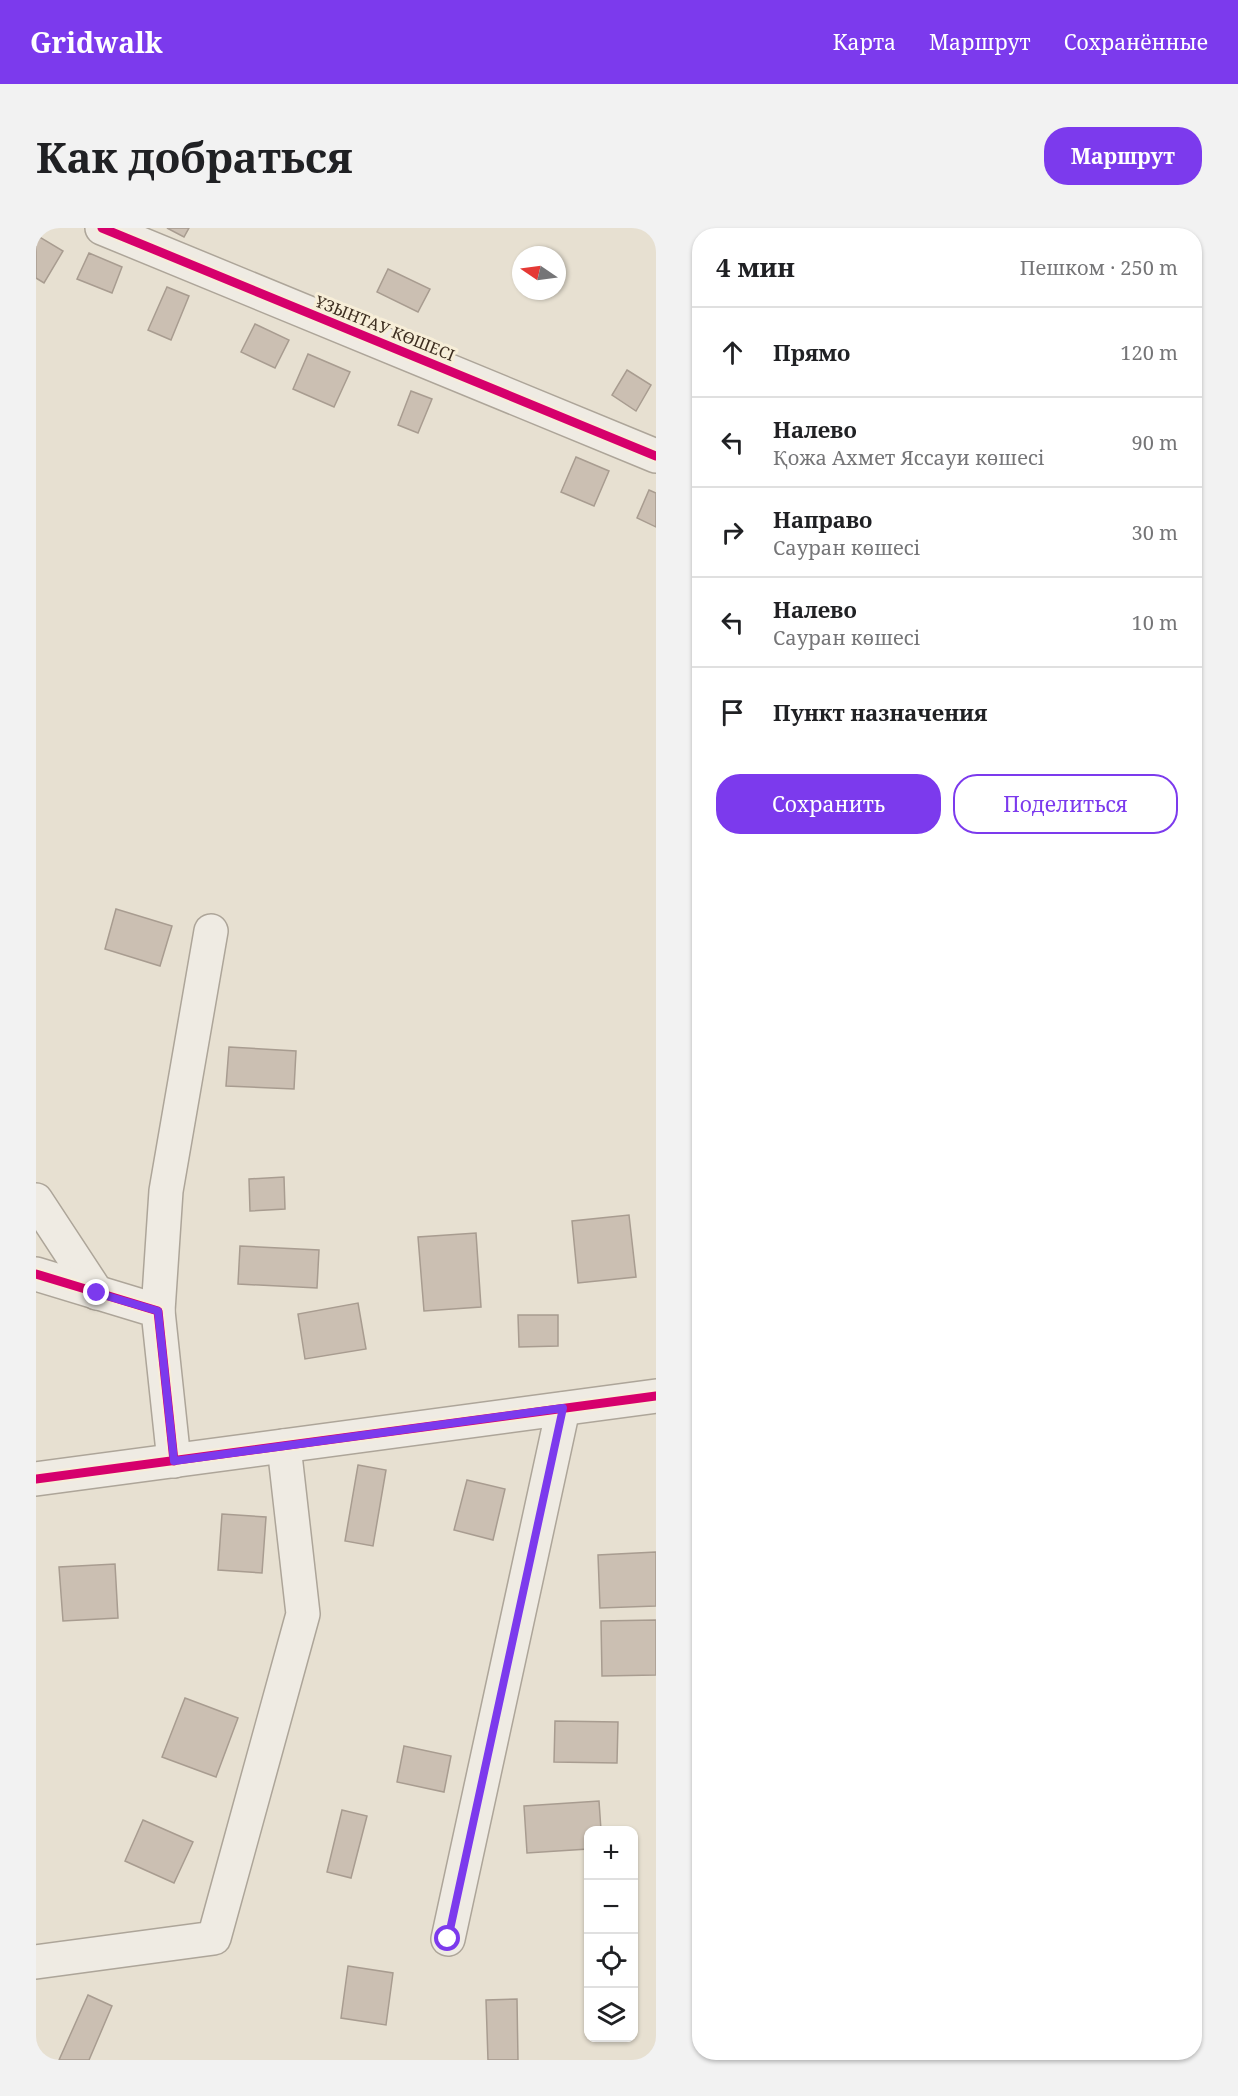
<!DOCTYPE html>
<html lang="ru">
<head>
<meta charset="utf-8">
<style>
  body { margin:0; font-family:"Noto Serif",serif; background:#f2f2f2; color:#202124 }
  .controls { position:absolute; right:18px; bottom:18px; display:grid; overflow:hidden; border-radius:12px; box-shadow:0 2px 4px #0004 }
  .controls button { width:54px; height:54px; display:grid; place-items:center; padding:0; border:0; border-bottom:2px solid #e0e0e0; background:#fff; color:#202124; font:30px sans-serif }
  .compass { position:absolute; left:476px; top:18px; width:54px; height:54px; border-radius:50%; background:#fff; box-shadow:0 2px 4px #0004; rotate:283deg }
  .stop { position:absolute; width:18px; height:18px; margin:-14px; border:4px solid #7c3aed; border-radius:50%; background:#fff }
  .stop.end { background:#7c3aed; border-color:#fff; box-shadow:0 2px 6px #0008 }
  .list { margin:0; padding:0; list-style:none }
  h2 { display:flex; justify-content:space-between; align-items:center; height:78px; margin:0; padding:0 24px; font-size:26px }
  h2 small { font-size:20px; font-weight:400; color:#757577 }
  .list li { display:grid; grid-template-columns:39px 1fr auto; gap:18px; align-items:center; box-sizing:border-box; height:90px; padding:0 24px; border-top:2px solid #e0e0e0 }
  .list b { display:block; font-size:22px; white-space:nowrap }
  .list p { margin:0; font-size:20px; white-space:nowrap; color:#757577 }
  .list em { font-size:20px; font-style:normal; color:#757577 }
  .actions { display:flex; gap:12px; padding:18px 24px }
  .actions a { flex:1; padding:14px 0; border:2px solid #7c3aed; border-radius:24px; text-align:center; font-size:21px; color:#7c3aed }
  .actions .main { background:#7c3aed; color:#fff }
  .icon { flex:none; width:33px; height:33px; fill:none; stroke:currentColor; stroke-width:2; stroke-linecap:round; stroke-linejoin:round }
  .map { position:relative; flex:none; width:620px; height:1832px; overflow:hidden; border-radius:24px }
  header { display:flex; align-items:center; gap:36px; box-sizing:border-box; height:84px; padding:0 30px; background:#7c3aed; color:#fff }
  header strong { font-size:28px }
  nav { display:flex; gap:33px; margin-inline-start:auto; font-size:21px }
  .intro { display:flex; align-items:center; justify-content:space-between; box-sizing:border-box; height:144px; padding:0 36px }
  h1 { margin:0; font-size:42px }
  .button { padding:15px 27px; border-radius:24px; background:#7c3aed; color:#fff; font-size:21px; font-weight:700 }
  main { display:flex; gap:36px; padding:0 36px }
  aside { flex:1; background:#fff; border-radius:24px; box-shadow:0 2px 4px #0004 }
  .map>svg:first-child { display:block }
  .building { fill:#cbbfb2; stroke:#a89c90; stroke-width:1.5 }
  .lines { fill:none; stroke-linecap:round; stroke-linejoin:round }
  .minor-casing { stroke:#ada599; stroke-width:36 }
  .minor { stroke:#efebe3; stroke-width:33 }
  .cycleway-casing { stroke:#f7eed8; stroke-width:13 }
  .cycleway { stroke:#d6006c; stroke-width:9 }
  .route { stroke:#7c3aed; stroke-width:8 }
  .labels { text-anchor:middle; stroke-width:6; stroke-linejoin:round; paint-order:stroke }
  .street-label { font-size:16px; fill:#3d2e20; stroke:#f7eed8 }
</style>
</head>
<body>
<header>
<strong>Gridwalk</strong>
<nav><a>Карта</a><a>Маршрут</a><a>Сохранённые</a></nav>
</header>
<div class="intro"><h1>Как добраться</h1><a class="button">Маршрут</a></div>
<main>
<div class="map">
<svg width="620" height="1832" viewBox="0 0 620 1832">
  <rect width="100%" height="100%" fill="#e7e0d1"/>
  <g class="building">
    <path d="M 131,0 L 153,0 L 148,9 Z"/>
    <path d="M 0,7 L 27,23 L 8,55 L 0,50 Z"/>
    <path d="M 53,25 L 86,39 L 76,65 L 41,51 Z"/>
    <path d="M 352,41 L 394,61 L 382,84 L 341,64 Z"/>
    <path d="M 131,59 L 153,68 L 135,112 L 112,102 Z"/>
    <path d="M 219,96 L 253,112 L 239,140 L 205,124 Z"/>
    <path d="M 272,126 L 314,144 L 298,179 L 257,161 Z"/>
    <path d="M 591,142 L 615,157 L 600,183 L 576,167 Z"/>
    <path d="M 375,163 L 396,171 L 382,205 L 362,197 Z"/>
    <path d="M 540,229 L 573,243 L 558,278 L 525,264 Z"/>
    <path d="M 613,262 L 620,265 L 620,299 L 601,290 Z"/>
    <path d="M 80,681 L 136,698 L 124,738 L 69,721 Z"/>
    <path d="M 193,819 L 260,823 L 258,861 L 190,858 Z"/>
    <path d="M 248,949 L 249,981 L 214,983 L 213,951 Z"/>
    <path d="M 593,987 L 600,1049 L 542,1055 L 536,993 Z"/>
    <path d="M 440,1005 L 445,1079 L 388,1083 L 382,1009 Z"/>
    <path d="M 204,1018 L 283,1022 L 281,1060 L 202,1056 Z"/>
    <path d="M 322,1075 L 330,1121 L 269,1131 L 262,1086 Z"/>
    <path d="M 482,1087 L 522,1087 L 522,1118 L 483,1119 Z"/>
    <path d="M 322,1237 L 350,1242 L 337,1318 L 309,1313 Z"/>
    <path d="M 431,1252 L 469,1261 L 457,1312 L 418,1302 Z"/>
    <path d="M 186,1286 L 230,1289 L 226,1345 L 182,1342 Z"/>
    <path d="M 620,1324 L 620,1378 L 564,1380 L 562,1327 Z"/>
    <path d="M 79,1336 L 82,1390 L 27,1393 L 23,1339 Z"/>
    <path d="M 620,1392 L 620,1447 L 566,1448 L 565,1393 Z"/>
    <path d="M 149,1470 L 202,1490 L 180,1549 L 126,1529 Z"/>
    <path d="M 519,1493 L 582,1494 L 581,1535 L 518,1534 Z"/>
    <path d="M 368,1518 L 415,1528 L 408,1564 L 361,1554 Z"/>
    <path d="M 563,1573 L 565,1602 L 552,1602 L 552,1621 L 491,1625 L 488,1578 Z"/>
    <path d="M 306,1582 L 331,1588 L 315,1650 L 291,1644 Z"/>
    <path d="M 107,1592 L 157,1614 L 138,1655 L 89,1633 Z"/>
    <path d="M 312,1738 L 357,1745 L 350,1797 L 305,1790 Z"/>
    <path d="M 52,1767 L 76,1778 L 53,1832 L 23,1832 Z"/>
    <path d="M 481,1771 L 482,1832 L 452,1832 L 450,1772 Z"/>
  </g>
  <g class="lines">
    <defs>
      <g id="minor">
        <path d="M 66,0 L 620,228"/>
        <path d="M 0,972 L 61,1065"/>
        <path d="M 0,1046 L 122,1083 L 138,1233"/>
        <path d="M 122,1083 L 130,963 L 175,703"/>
        <path d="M 0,1251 L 620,1168"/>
        <path d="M 412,1711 L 527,1181"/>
        <path d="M 0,1734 L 178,1710 L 267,1386 L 248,1218"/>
      </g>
    </defs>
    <use href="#minor" class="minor-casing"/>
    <use href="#minor" class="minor"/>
    <defs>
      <g id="cycleway">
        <path d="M 66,0 L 620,228"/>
        <path d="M 0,1046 L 122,1083 L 138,1233"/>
        <path d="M 0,1251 L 620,1168"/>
      </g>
    </defs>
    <use href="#cycleway" class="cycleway-casing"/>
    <use href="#cycleway" class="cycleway"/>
  </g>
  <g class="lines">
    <path class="route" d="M 61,1065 L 122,1083 L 138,1233 L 527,1180 L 412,1711"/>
  </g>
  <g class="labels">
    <g class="street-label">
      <text transform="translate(349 100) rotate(22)" y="6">ҰЗЫНТАУ КӨШЕСІ</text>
    </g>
  </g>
</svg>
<div class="controls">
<button>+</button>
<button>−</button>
<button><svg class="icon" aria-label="locate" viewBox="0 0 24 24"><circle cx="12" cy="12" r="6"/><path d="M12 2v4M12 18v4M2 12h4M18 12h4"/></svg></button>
<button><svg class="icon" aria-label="layers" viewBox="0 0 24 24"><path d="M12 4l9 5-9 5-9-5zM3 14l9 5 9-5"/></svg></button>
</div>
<svg class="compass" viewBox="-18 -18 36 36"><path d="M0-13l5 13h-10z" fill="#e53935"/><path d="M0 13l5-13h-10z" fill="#757577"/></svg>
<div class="stop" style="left:412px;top:1711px"></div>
<div class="stop end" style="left:61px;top:1065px"></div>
</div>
<aside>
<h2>4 мин<small>Пешком · 250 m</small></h2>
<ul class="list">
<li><svg class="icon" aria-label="ahead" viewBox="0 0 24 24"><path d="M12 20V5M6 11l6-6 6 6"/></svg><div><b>Прямо</b></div><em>120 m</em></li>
<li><svg class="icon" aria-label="left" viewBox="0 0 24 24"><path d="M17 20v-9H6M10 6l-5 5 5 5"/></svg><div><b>Налево</b><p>Қожа Ахмет Яссауи көшесі</p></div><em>90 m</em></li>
<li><svg class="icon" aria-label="right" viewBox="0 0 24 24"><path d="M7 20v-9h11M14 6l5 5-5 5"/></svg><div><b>Направо</b><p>Сауран көшесі</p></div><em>30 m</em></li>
<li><svg class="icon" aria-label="left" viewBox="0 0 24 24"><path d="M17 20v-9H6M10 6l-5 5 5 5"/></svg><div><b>Налево</b><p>Сауран көшесі</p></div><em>10 m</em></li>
<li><svg class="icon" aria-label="arrive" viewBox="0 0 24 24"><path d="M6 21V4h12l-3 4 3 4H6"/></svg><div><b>Пункт назначения</b></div></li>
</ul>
<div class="actions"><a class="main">Сохранить</a><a>Поделиться</a></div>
</aside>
</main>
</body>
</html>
